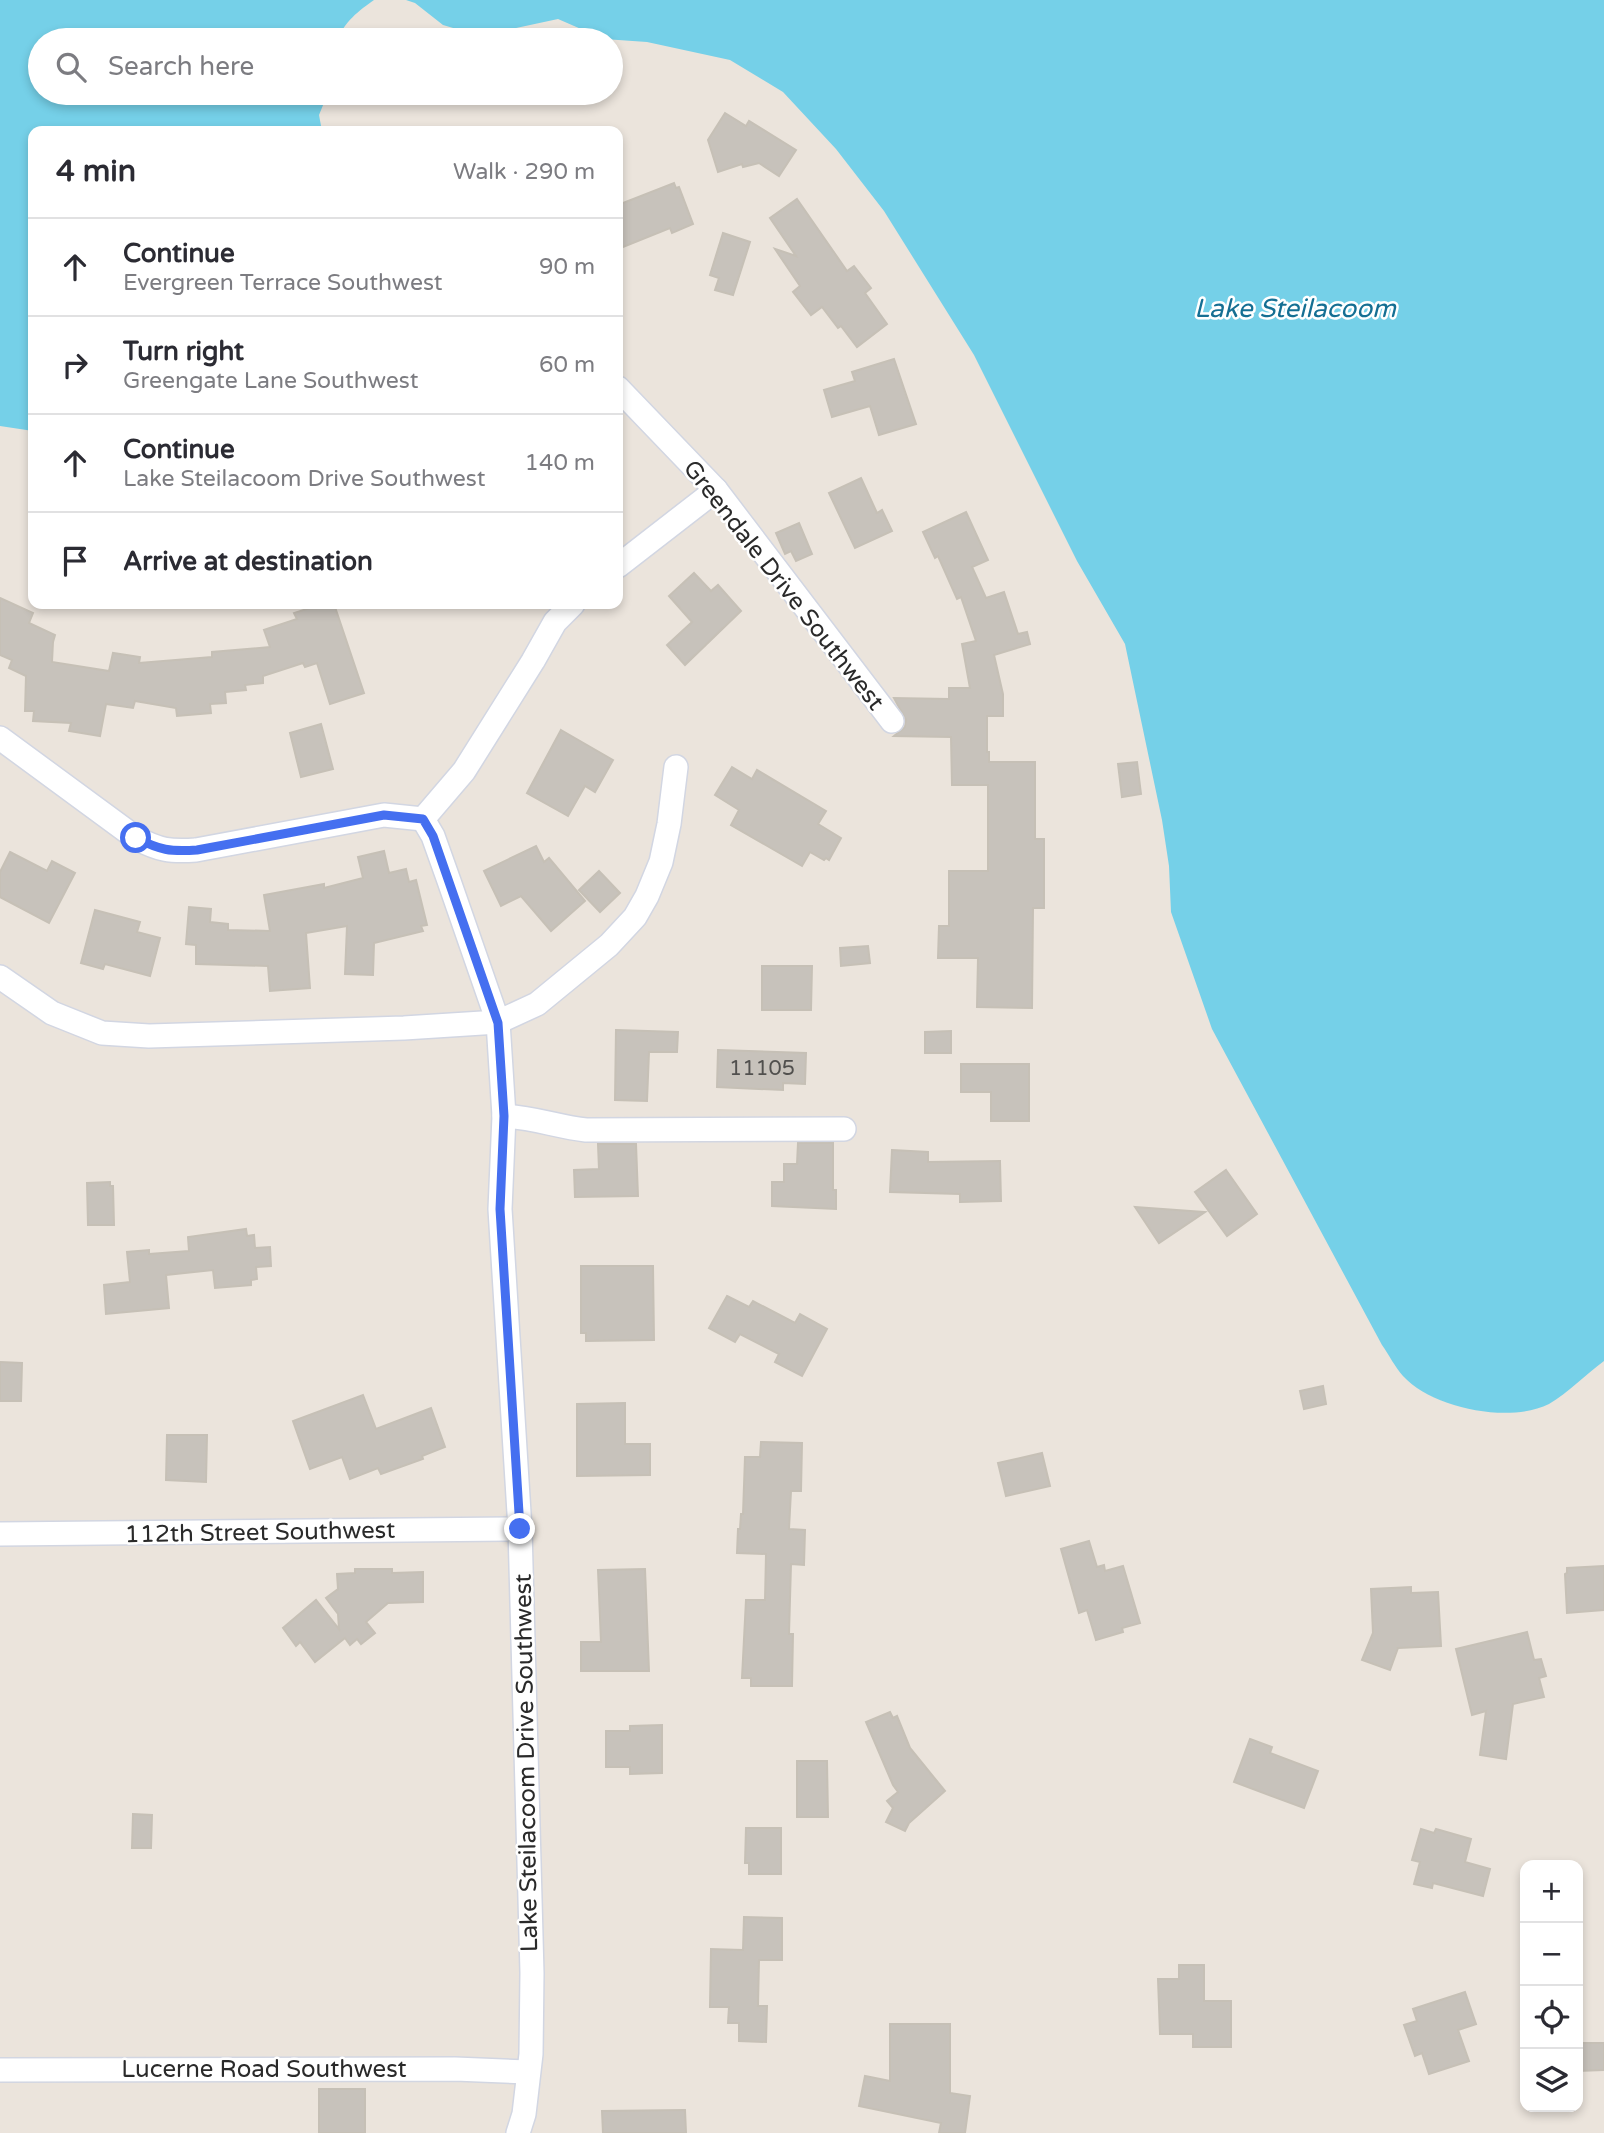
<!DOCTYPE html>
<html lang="en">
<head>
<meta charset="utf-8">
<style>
  body { margin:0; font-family:"Varela Round",sans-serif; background:#f7f7f7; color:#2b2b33 }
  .controls { position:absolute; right:21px; bottom:21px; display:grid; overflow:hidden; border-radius:14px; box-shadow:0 4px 10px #0003 }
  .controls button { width:63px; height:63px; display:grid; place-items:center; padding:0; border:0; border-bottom:2px solid #e1e1e2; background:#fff; color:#2b2b33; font:35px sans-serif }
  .stop { position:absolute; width:21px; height:21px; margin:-16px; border:5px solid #456ff0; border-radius:50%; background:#fff }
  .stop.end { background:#456ff0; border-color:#fff; box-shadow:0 2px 7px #0008 }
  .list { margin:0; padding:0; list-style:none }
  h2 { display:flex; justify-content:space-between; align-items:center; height:91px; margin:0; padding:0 28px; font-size:30px }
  h2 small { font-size:23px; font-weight:400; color:#7c7c81 }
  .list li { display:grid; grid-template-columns:46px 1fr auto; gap:21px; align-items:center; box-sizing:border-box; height:98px; padding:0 28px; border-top:2px solid #e1e1e2 }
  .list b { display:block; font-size:26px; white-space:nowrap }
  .list p { margin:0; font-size:23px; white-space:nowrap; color:#7c7c81 }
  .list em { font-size:23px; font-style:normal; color:#7c7c81 }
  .icon { flex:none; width:38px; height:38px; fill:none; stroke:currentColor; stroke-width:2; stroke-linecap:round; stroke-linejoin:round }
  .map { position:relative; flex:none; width:1604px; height:2133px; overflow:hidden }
  .search { position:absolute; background:#fff; box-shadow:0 4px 10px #0003; left:28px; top:28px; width:595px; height:77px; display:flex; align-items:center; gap:18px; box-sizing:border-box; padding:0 24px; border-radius:38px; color:#7c7c81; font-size:26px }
  .panel { position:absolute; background:#fff; box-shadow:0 4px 10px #0003; left:28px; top:126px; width:595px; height:483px; border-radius:14px }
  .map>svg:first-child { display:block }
  .water { fill:#75d0e8 }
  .building { fill:#c7c2bb; stroke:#c6c0b6; stroke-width:2 }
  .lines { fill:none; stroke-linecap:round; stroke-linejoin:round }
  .street-casing { stroke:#d2d6e2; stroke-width:26 }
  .street { stroke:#fff; stroke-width:23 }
  .route { stroke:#456ff0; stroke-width:9 }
  .labels { text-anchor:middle; stroke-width:5; stroke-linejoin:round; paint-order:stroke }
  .number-label { font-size:21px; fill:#51504e }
  .street-label { font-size:24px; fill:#2a2a2a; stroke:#fff }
  .water-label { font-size:26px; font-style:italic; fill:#156f93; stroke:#fff }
</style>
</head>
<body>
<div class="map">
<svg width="1604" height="2133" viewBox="0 0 1604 2133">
  <rect width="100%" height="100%" fill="#ebe4dc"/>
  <g class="water">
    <path d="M 0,0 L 374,0 C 361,9 341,24 339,40 L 40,40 L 40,93 L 328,93 L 319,115 L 322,131 L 33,131 L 33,431 L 0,426 Z"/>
    <path d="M 406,0 L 1604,0 L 1604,1361 C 1586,1374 1568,1393 1549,1404 C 1509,1424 1432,1408 1403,1376 C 1395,1367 1389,1355 1382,1345 L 1212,1029 L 1171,912 L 1169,866 L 1162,820 L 1125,644 L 1077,561 L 974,355 L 884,211 L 836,149 L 783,92 L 730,60 L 647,42 L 604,39 L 558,19 L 489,34 L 470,33 L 443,25 L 415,3 Z"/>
  </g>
  <g class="building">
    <path d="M 725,113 L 746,126 L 749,121 L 796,150 L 779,176 L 759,163 L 743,167 L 742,164 L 718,172 L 708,140 Z"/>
    <path d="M 674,183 L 676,188 L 679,187 L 693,224 L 672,233 L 670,228 L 618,249 L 618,205 Z"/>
    <path d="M 797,199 L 847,271 L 854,266 L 871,288 L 865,293 L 887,324 L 857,347 L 841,326 L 838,328 L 822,307 L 811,315 L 793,292 L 800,286 L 775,249 L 796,256 L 770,218 Z"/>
    <path d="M 723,233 L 750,242 L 733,295 L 715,290 L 719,278 L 710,275 Z"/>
    <path d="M 894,359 L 916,424 L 879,435 L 870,406 L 832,417 L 824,390 L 855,381 L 852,372 Z"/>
    <path d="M 861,478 L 877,513 L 882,510 L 892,531 L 855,548 L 829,493 Z"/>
    <path d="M 966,512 L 988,560 L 972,567 L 986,598 L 1004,592 L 1018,634 L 1027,632 L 1030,644 L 994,655 L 1003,694 L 1003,716 L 987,716 L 987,752 L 989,752 L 989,762 L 1035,762 L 1035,839 L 1044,839 L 1044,908 L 1033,908 L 1032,1008 L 977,1007 L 978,958 L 938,958 L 939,926 L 949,926 L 949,871 L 988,871 L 988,785 L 952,785 L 951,737 L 894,736 L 905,727 L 906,720 L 894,698 L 949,699 L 949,688 L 970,688 L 962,644 L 976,641 L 961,597 L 957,599 L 938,556 L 935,558 L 923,532 Z"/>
    <path d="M 799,523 L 812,554 L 796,561 L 791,551 L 785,554 L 776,533 Z"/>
    <path d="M 694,573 L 711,591 L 718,585 L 741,611 L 685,665 L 667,645 L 692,622 L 669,596 Z"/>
    <path d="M 0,598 L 33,613 L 29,623 L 55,635 L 53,642 L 52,662 L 109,671 L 113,653 L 140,657 L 139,663 L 212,657 L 212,652 L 270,647 L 264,630 L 297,619 L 294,613 L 322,604 L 334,604 L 364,693 L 330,704 L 317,663 L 305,667 L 303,663 L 263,676 L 263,683 L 245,685 L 246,690 L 225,692 L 226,703 L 210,704 L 211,713 L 177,716 L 176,708 L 135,701 L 133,708 L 106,704 L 100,736 L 69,731 L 71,723 L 33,721 L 34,711 L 25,711 L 26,676 L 9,668 L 12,660 L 0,655 Z"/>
    <path d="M 321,724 L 333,769 L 301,777 L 290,733 Z"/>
    <path d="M 561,730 L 613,760 L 595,792 L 585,786 L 568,816 L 527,793 Z"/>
    <path d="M 1137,762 L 1141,794 L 1122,797 L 1118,764 Z"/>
    <path d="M 732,767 L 752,779 L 757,770 L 826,811 L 818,824 L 841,838 L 829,860 L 826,858 L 824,860 L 810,852 L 802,866 L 731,825 L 739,810 L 715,795 Z"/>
    <path d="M 536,846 L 544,862 L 549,858 L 585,901 L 551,931 L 521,896 L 501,906 L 484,871 Z"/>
    <path d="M 384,851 L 389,873 L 406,869 L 409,882 L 416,880 L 427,925 L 421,926 L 423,931 L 374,943 L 373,975 L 345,974 L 347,926 L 306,933 L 310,988 L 270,991 L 268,966 L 196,964 L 196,945 L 186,944 L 189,907 L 211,909 L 210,922 L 228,924 L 228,930 L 270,931 L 264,895 L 324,884 L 324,888 L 363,878 L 358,857 Z"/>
    <path d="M 10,852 L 47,871 L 52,861 L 75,873 L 49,923 L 0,897 L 0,872 Z"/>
    <path d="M 599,871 L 620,893 L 600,912 L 579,890 Z"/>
    <path d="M 95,910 L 140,922 L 137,932 L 160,938 L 150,976 L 105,964 L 103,969 L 81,963 Z"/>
    <path d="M 868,946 L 870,963 L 841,966 L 840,948 Z"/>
    <path d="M 762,966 L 812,966 L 811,1010 L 762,1010 Z"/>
    <path d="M 616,1030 L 678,1032 L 677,1052 L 649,1052 L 647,1101 L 615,1100 Z"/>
    <path d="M 951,1031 L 951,1053 L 925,1053 L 925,1032 Z"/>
    <path d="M 718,1050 L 806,1053 L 805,1084 L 783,1083 L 783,1090 L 717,1087 Z"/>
    <path d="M 961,1064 L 1029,1064 L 1029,1121 L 991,1121 L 991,1092 L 961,1092 Z"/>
    <path d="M 798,1143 L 833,1143 L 833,1190 L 836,1190 L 836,1209 L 772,1206 L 772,1182 L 784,1182 L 784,1164 L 797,1164 Z"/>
    <path d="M 598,1144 L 636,1144 L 638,1196 L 575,1197 L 574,1170 L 599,1169 Z"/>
    <path d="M 892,1150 L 928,1152 L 928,1162 L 1000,1161 L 1001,1201 L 960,1202 L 960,1194 L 890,1192 Z"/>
    <path d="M 1226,1170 L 1257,1214 L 1227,1236 L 1195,1192 Z"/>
    <path d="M 110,1182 L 110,1186 L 113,1186 L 114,1225 L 88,1225 L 87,1183 Z"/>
    <path d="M 1135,1207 L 1205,1212 L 1159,1243 Z"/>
    <path d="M 246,1229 L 247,1236 L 254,1235 L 255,1248 L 270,1247 L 271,1266 L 256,1267 L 257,1279 L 251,1280 L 251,1285 L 215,1288 L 213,1270 L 166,1275 L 169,1308 L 106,1314 L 104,1285 L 130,1282 L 127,1252 L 149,1250 L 149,1254 L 189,1251 L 188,1237 Z"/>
    <path d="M 581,1266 L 653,1266 L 654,1340 L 586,1341 L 586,1333 L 581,1333 Z"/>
    <path d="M 727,1296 L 749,1307 L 753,1301 L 795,1323 L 800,1314 L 827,1329 L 802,1376 L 775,1362 L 779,1354 L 740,1334 L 735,1342 L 709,1328 Z"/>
    <path d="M 0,1362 L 22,1363 L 21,1401 L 0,1401 Z"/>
    <path d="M 1323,1386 L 1326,1404 L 1304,1409 L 1300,1391 Z"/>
    <path d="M 363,1395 L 376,1429 L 431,1408 L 445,1447 L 422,1456 L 423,1459 L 381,1474 L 378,1468 L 350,1479 L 342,1457 L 310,1469 L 293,1421 Z"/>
    <path d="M 625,1403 L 625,1444 L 650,1444 L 650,1475 L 577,1476 L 577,1404 Z"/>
    <path d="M 167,1435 L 207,1435 L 206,1482 L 166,1480 Z"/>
    <path d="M 761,1442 L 802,1443 L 801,1491 L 791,1491 L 789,1529 L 805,1530 L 804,1565 L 791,1564 L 789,1634 L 793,1634 L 792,1686 L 751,1686 L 751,1678 L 742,1678 L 746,1600 L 765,1600 L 766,1554 L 737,1553 L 738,1529 L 740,1529 L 741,1514 L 743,1514 L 745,1457 L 760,1457 Z"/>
    <path d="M 1042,1453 L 1050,1486 L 1006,1496 L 998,1463 Z"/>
    <path d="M 1089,1541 L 1097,1567 L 1104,1565 L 1105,1571 L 1123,1566 L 1140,1623 L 1122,1628 L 1123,1632 L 1096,1640 L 1087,1610 L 1079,1613 L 1061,1549 Z"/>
    <path d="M 1604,1566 L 1604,1610 L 1567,1613 L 1565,1574 L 1567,1573 L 1567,1568 Z"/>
    <path d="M 355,1569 L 392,1569 L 392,1573 L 423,1572 L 423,1602 L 388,1603 L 366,1622 L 375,1633 L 361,1644 L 357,1639 L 350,1645 L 345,1638 L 315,1662 L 300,1642 L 296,1646 L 283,1628 L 316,1600 L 339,1629 L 338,1614 L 326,1598 L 338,1589 L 337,1574 L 355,1573 Z"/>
    <path d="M 645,1569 L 649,1671 L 581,1671 L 581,1642 L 601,1642 L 598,1570 Z"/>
    <path d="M 1411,1587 L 1411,1593 L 1438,1592 L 1441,1646 L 1398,1648 L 1390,1670 L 1362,1660 L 1373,1633 L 1371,1589 Z"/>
    <path d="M 1527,1632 L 1534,1660 L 1541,1659 L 1546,1676 L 1539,1678 L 1544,1697 L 1513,1704 L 1506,1759 L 1480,1755 L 1486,1711 L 1472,1715 L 1456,1649 Z"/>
    <path d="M 890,1712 L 893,1718 L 897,1716 L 910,1748 L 945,1791 L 909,1823 L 905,1831 L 886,1822 L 893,1808 L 887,1801 L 898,1792 L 893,1785 L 866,1722 Z"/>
    <path d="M 662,1725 L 662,1773 L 630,1774 L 630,1767 L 606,1767 L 606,1731 L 630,1731 L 630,1726 Z"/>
    <path d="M 1250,1739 L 1272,1747 L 1270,1753 L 1318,1771 L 1304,1808 L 1234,1782 Z"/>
    <path d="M 797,1761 L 827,1761 L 828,1817 L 797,1817 Z"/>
    <path d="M 133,1814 L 152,1815 L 151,1848 L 132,1848 Z"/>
    <path d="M 746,1828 L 781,1828 L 781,1874 L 749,1874 L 749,1863 L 745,1863 Z"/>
    <path d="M 1421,1829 L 1434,1833 L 1436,1829 L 1471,1839 L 1465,1862 L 1490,1869 L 1483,1896 L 1433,1883 L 1432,1888 L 1414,1884 L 1420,1862 L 1412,1860 Z"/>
    <path d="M 744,1917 L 782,1918 L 782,1960 L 759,1960 L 758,2006 L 767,2006 L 766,2042 L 739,2041 L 739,2023 L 728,2023 L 729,2007 L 710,2007 L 711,1949 L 743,1950 Z"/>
    <path d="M 1179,1965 L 1204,1965 L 1204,2001 L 1231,2001 L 1231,2047 L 1193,2047 L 1193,2034 L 1160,2034 L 1158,1979 L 1179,1979 Z"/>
    <path d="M 1465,1992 L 1476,2024 L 1458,2030 L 1469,2061 L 1429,2074 L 1422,2053 L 1415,2056 L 1404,2025 L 1417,2021 L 1413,2009 Z"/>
    <path d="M 890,2024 L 950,2024 L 950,2093 L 970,2096 L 965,2133 L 939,2133 L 941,2123 L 859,2106 L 865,2076 L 890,2081 Z"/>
    <path d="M 1578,2043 L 1604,2043 L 1604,2070 L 1578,2071 Z"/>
    <rect x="319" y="2089" width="46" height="44"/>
    <path d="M 685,2110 L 686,2133 L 603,2133 L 602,2111 Z"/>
  </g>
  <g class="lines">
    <defs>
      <g id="street">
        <path d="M 618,388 L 716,490 L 892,721"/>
        <path d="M 618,566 L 716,490"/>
        <path d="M 0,738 L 136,838 C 159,850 170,852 196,850 L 384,815 L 423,819"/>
        <path d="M 423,819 L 433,836 L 449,881 L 498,1022 L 504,1116 L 500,1209 L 520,1529 L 532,1973 L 531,2054 L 524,2114 L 518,2133"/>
        <path d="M 423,819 L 464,771 L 533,661 L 555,622 L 573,604"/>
        <path d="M 0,977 L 52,1013 L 102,1033 L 149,1036 L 404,1028 L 498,1022 L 537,1004 L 609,945 L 635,917 L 647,896 L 661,862 L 669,824 L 676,767"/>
        <path d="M 504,1116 C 531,1117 559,1127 586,1130 L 844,1129"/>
        <path d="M 0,1534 L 520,1529"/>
        <path d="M 0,2070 L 455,2069 L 527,2072"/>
      </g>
    </defs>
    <use href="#street" class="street-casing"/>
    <use href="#street" class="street"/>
  </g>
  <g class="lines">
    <path class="route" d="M 136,838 C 160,850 170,852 197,850 L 384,815 L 423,819 L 433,836 L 498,1023 L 504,1116 L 500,1209 L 520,1529"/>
  </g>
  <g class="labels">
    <g class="number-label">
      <text x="762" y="1075">11105</text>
    </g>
    <g class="street-label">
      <text transform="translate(784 585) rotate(52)" y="8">Greendale Drive Southwest</text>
      <text transform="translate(260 1532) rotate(-1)" y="8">112th Street Southwest</text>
      <text transform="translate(526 1763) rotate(-91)" y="8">Lake Steilacoom Drive Southwest</text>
      <text x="264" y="2077">Lucerne Road Southwest</text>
    </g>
    <g class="water-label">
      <text x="1295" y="317">Lake Steilacoom</text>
    </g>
  </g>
</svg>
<div class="controls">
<button>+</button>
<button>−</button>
<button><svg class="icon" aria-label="locate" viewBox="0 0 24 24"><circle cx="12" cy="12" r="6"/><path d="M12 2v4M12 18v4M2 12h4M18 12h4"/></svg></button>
<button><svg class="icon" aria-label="layers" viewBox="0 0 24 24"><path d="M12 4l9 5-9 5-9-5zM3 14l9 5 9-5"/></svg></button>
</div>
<div class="stop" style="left:136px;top:838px"></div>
<div class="stop end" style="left:520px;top:1529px"></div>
<div class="search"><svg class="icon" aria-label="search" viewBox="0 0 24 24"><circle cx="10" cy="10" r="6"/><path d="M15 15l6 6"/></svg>Search here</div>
<section class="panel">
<h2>4 min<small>Walk · 290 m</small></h2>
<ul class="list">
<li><svg class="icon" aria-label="ahead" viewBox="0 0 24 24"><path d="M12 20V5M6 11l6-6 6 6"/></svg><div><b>Continue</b><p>Evergreen Terrace Southwest</p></div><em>90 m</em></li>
<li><svg class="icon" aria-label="right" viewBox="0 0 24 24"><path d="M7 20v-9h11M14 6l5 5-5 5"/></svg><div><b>Turn right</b><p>Greengate Lane Southwest</p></div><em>60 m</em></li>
<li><svg class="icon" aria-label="ahead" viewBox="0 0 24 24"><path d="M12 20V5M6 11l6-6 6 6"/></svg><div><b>Continue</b><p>Lake Steilacoom Drive Southwest</p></div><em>140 m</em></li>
<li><svg class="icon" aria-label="arrive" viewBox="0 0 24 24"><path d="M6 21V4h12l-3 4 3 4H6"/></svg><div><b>Arrive at destination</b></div></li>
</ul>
</section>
</div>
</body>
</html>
